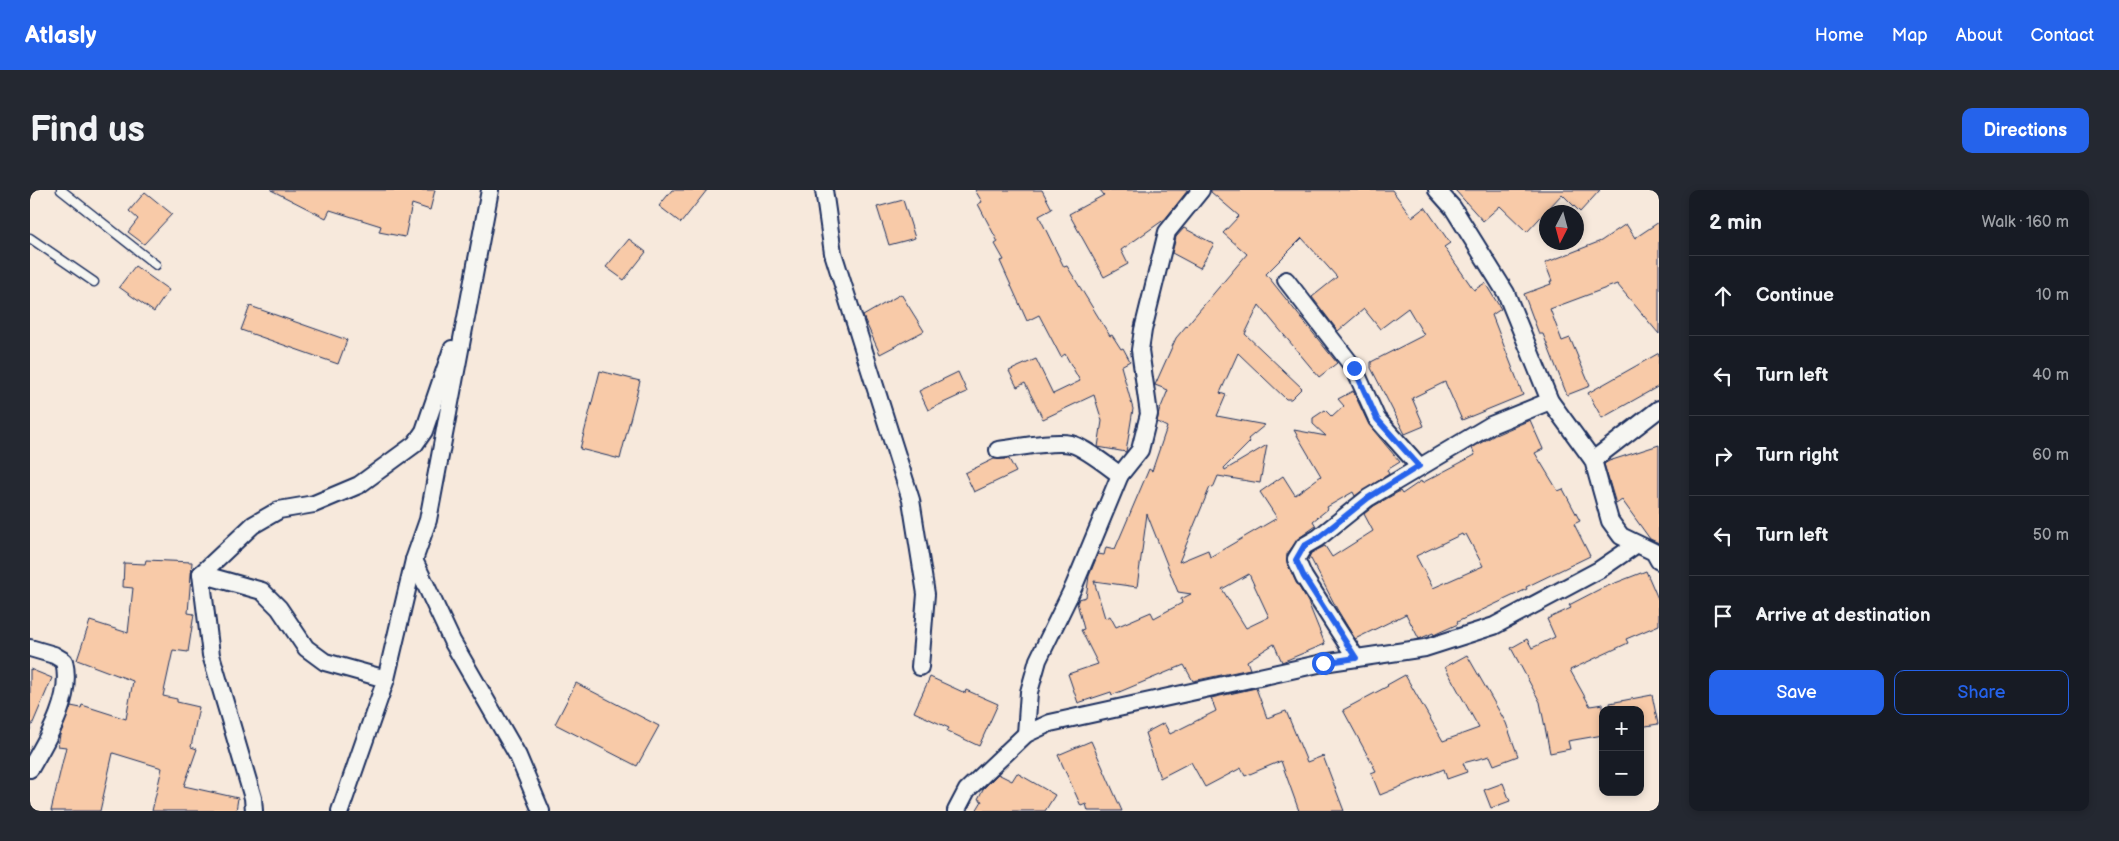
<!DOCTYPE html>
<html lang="en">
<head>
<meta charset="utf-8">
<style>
  body { margin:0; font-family:"Balsamiq Sans",sans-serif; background:#242831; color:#f1f3f6 }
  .controls { position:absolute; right:15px; bottom:15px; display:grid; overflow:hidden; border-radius:10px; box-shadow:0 2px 8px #0003 }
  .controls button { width:45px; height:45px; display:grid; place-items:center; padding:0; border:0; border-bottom:1px solid #363941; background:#171b24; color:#f1f3f6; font:25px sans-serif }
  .compass { position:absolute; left:1509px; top:15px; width:45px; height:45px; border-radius:50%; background:#171b24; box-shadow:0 2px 8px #0003; rotate:186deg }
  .stop { position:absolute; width:15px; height:15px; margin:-11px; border:4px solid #2563eb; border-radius:50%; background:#fff }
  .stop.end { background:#2563eb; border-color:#fff; box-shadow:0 1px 5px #0008 }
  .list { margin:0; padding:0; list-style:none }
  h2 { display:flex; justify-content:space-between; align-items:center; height:65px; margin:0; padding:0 20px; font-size:21px }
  h2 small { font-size:16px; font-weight:400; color:#9ea1a6 }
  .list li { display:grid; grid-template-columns:32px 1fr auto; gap:15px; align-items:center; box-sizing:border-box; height:80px; padding:0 20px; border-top:1px solid #363941 }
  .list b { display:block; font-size:19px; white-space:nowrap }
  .list em { font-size:16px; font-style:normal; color:#9ea1a6 }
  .actions { display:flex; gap:10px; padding:15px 20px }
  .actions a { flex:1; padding:11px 0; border:1px solid #2563eb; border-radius:10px; text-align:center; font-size:18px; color:#2563eb }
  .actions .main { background:#2563eb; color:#fff }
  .icon { flex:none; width:28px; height:28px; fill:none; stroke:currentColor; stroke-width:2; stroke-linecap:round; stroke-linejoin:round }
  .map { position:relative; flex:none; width:1629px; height:621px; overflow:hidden; border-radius:10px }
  header { display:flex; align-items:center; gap:30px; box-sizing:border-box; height:70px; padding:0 25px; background:#2563eb; color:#fff }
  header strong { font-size:24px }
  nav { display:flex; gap:28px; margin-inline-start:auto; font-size:18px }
  .intro { display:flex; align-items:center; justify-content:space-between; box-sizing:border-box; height:120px; padding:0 30px }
  h1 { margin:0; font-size:35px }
  .button { padding:12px 22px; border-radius:10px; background:#2563eb; color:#fff; font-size:18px; font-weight:700 }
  main { display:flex; gap:30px; padding:0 30px }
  aside { flex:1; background:#171b24; border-radius:10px; box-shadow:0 2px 8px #0003 }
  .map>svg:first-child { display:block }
  .building { fill:#f8caa8; stroke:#1b2f5e; fill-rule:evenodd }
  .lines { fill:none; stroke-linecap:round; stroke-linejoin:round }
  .lane-casing { stroke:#1b2f5e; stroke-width:11 }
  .street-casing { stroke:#1b2f5e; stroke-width:20 }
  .lane { stroke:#f6f6f2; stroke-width:8 }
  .street { stroke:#f6f6f2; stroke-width:16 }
  .route { stroke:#2563eb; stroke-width:6 }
</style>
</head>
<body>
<header>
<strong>Atlasly</strong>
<nav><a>Home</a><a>Map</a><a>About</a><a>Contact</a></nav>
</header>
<div class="intro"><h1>Find us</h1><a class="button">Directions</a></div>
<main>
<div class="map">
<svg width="1629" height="621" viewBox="0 0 1629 621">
  <rect width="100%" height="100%" fill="#f7e9dc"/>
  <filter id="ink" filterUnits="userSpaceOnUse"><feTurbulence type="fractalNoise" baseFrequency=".02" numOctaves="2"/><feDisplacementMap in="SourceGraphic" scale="10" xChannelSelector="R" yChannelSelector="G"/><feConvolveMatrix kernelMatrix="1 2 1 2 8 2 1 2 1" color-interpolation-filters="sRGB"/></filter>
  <g filter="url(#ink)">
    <g class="building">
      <path d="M 241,0 L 405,0 L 400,20 L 382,14 L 375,47 L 349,42 L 351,36 L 300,20 L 296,28 Z"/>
      <path d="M 642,0 L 677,0 L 651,33 L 629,16 Z"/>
      <path d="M 945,0 L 1012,0 L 1022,19 L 1009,26 L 1034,77 L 1037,76 L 1080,146 L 1082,145 L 1091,159 L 1093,158 L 1100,171 L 1091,176 L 1103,219 L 1096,262 L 1068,257 L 1072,231 L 1064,205 L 1013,229 L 995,193 L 987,197 L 979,181 L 1006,169 L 1023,204 L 1050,191 L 1035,164 L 1031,167 L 1009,125 L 997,131 L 970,71 L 974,70 L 965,54 L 968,52 L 948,14 L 952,12 Z"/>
      <path d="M 1070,0 L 1158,0 L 1135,29 L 1091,60 L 1098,74 L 1074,87 L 1039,24 L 1074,5 Z"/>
      <path d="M 1181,0 L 1362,0 L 1382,27 L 1395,17 L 1420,53 L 1414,57 L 1444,100 L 1455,93 L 1471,119 L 1462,125 L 1493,205 L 1432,230 L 1415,192 L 1382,208 L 1394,236 L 1375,244 L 1341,178 L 1341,172 L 1394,145 L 1378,118 L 1350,139 L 1334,119 L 1308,141 L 1282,107 L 1307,87 L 1272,48 L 1236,84 L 1307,173 L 1289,187 L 1229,115 L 1215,144 L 1272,198 L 1261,209 L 1256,209 L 1208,163 L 1190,203 L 1196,205 L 1187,226 L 1235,235 L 1218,249 L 1220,252 L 1194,278 L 1195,280 L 1237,255 L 1230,293 L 1188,286 L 1183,298 L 1180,297 L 1149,372 L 1178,360 L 1180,367 L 1247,328 L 1230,302 L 1253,286 L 1265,305 L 1291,286 L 1264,240 L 1296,246 L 1283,234 L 1283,228 L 1295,220 L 1302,227 L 1314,216 L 1308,209 L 1323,201 L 1339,235 L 1370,272 L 1357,280 L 1359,284 L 1325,306 L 1323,302 L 1297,317 L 1298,319 L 1283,331 L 1286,336 L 1269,348 L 1257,364 L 1257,373 L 1266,392 L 1278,412 L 1295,454 L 1252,472 L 1244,454 L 1217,471 L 1220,479 L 1163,491 L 1154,475 L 1082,505 L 1081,502 L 1048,513 L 1038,484 L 1068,474 L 1051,440 L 1054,439 L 1047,413 L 1049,409 L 1056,407 L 1059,386 L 1068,364 L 1074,365 L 1076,357 L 1085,359 L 1119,279 L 1122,281 L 1137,237 L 1127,232 L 1129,222 L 1138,200 L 1125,195 L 1146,148 L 1217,64 L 1193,43 L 1209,26 L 1181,2 ZM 1117,324 L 1148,402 L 1161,404 L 1151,409 L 1152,413 L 1124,428 L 1121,422 L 1086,437 L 1080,426 L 1075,428 L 1064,391 L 1107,397 ZM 1219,384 L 1239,427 L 1216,438 L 1192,399 Z"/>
      <path d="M 1425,0 L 1570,0 L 1550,22 L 1532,4 L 1497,42 L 1470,16 L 1453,31 Z"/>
      <path d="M 115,2 L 142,24 L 114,54 L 98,42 L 108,29 L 99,21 Z"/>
      <path d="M 873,10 L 885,48 L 859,55 L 847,17 Z"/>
      <path d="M 1629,32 L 1629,144 L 1587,94 L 1520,119 L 1532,151 L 1540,148 L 1560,196 L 1537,205 L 1513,144 L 1509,144 L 1494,104 L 1521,94 L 1520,91 L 1522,91 L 1515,73 L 1571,51 L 1596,34 L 1605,48 Z"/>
      <path d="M 1154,38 L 1184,54 L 1170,78 L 1142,63 L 1146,47 Z"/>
      <path d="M 599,49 L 616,62 L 594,90 L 576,77 Z"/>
      <path d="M 105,76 L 139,100 L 124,122 L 89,97 Z"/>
      <path d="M 871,104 L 894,141 L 850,164 L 833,126 Z"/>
      <path d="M 220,116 L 317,150 L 308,174 L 211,140 Z"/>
      <path d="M 1629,163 L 1629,196 L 1572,228 L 1558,203 Z"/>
      <path d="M 570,181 L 610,191 L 590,269 L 550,259 Z"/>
      <path d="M 928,182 L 937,202 L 898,220 L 889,201 Z"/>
      <path d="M 1500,230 L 1513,259 L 1505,263 L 1528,301 L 1533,299 L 1550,331 L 1544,334 L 1560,366 L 1496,397 L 1497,399 L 1427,432 L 1428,434 L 1408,443 L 1404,445 L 1403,443 L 1389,449 L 1376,424 L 1325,449 L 1307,419 L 1281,369 L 1278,370 L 1281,363 L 1295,356 L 1302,367 L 1343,341 L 1334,324 L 1344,316 L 1370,301 L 1372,304 L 1391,291 L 1392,293 L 1445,265 L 1442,258 L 1463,246 ZM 1432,344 L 1433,346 L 1436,344 L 1453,376 L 1403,398 L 1386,366 Z"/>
      <path d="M 1629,255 L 1629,353 L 1620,349 L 1592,310 L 1586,314 L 1574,274 L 1579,271 Z"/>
      <path d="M 964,269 L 979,269 L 986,282 L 944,302 L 935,283 Z"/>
      <path d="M 116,370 L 162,372 L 158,423 L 164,424 L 158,462 L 143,460 L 133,506 L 147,509 L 147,512 L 169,517 L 161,557 L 167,559 L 154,596 L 208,608 L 206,621 L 122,621 L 132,578 L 83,563 L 70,621 L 21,621 L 36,557 L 28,556 L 30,545 L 41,516 L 51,518 L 52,515 L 96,529 L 103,491 L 47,470 L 60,431 L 98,443 L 103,398 L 93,397 L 94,373 L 115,374 Z"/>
      <path d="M 1616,381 L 1629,411 L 1629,435 L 1596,449 L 1598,453 L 1540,480 L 1560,516 L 1573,514 L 1573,545 L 1538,551 L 1540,559 L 1520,563 L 1510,512 L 1481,458 L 1497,449 L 1502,458 L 1525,447 L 1517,429 L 1541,418 L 1539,415 L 1570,399 Z"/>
      <path d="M 1437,465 L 1476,533 L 1488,566 L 1464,575 L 1460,566 L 1433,573 L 1437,582 L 1417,589 L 1414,579 L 1350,605 L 1341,583 L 1346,581 L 1313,520 L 1358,496 L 1357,495 L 1375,485 L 1413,551 L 1449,538 L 1415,477 Z"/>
      <path d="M 0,479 L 22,488 L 0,540 Z"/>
      <path d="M 900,487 L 935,503 L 936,500 L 968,514 L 949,556 L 917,541 L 919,538 L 884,522 Z"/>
      <path d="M 546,493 L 629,536 L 607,576 L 525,534 Z"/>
      <path d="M 1226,498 L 1237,528 L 1256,521 L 1277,572 L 1293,566 L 1314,621 L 1269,621 L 1251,571 L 1215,586 L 1211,578 L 1175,597 L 1161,572 L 1130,588 L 1115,543 L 1134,533 L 1140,544 L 1186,521 L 1181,508 Z"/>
      <path d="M 1622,505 L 1628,534 L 1610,537 L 1610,520 L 1581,520 L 1580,513 Z"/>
      <path d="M 1061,551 L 1092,621 L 1058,621 L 1056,614 L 1051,616 L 1028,565 Z"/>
      <path d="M 987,583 L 1025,605 L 1015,621 L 946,621 L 952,611 L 948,609 L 953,599 L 968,584 L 982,591 Z"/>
      <path d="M 1473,593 L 1480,611 L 1461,618 L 1454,600 Z"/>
    </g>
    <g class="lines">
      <defs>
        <g id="lane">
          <path d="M 31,0 L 126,75"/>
          <path d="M 0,48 L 64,92"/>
        </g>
        <g id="street">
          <path d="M 794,0 L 803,63 L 881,310 L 896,404 L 890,477"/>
          <path d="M 1407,0 L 1423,18 L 1476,103 L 1520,211 L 1563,270 L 1580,331 L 1591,346 L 1624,362 L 1629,371"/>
          <path d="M 1256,90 L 1324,178 L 1347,229 L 1389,276"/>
          <path d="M 968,260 C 985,258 1024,250 1041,254 C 1054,257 1079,277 1090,285"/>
          <path d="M 1563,270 L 1629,219"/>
          <path d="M 384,370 L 422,451 L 488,566 L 511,621"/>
          <path d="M 171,384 L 223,335 L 249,320 L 284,314 L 329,295 L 385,254 L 394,241 L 422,159"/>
          <path d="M 171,384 L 181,465 L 223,608 L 224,621"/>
          <path d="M 171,384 L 232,401 L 249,418 L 276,458 L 295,472 L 356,489"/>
          <path d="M 0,458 L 24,465 L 34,471 C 43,508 18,548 0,579"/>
          <path d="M 1326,468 L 1274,387 L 1266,369 L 1274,356 L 1288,348 L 1338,308 L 1461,235 L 1520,211"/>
          <path d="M 996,544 L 999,502 L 1008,470 L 1044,396 L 1090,285 L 1110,260 L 1119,224 L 1110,160 L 1113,140 L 1137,42 L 1171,0"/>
          <path d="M 310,621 L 356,489 L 384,370 L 398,330 L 460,0"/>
          <path d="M 926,621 L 937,600 L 996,544 L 1020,533 L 1293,473 L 1395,458 L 1464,436 L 1569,380 L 1607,354"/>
        </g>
      </defs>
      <use href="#lane" class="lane-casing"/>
      <use href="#street" class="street-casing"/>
      <use href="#lane" class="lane"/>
      <use href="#street" class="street"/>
    </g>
  </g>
  <g class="lines" filter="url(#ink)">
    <path class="route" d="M 1293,473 L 1326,468 L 1274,387 L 1266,370 L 1274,356 L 1288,348 L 1338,308 L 1389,276 L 1347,229 L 1324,178"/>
  </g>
</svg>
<div class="controls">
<button>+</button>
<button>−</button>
</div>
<svg class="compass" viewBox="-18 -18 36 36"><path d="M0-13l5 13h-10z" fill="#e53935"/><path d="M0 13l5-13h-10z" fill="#9ea1a6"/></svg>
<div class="stop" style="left:1293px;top:473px"></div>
<div class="stop end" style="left:1324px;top:178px"></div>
</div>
<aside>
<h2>2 min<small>Walk · 160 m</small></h2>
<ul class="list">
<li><svg class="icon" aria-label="ahead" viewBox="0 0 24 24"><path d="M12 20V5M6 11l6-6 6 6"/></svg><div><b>Continue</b></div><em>10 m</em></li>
<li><svg class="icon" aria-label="left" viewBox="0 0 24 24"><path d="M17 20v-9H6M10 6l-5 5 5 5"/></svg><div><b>Turn left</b></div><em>40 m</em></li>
<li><svg class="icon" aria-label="right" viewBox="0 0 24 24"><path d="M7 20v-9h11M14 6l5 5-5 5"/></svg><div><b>Turn right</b></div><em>60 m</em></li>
<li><svg class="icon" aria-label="left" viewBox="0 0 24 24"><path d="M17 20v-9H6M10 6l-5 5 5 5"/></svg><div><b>Turn left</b></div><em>50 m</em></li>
<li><svg class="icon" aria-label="arrive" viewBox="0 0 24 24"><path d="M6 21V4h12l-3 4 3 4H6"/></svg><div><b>Arrive at destination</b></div></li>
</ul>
<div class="actions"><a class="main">Save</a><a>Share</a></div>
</aside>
</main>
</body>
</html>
